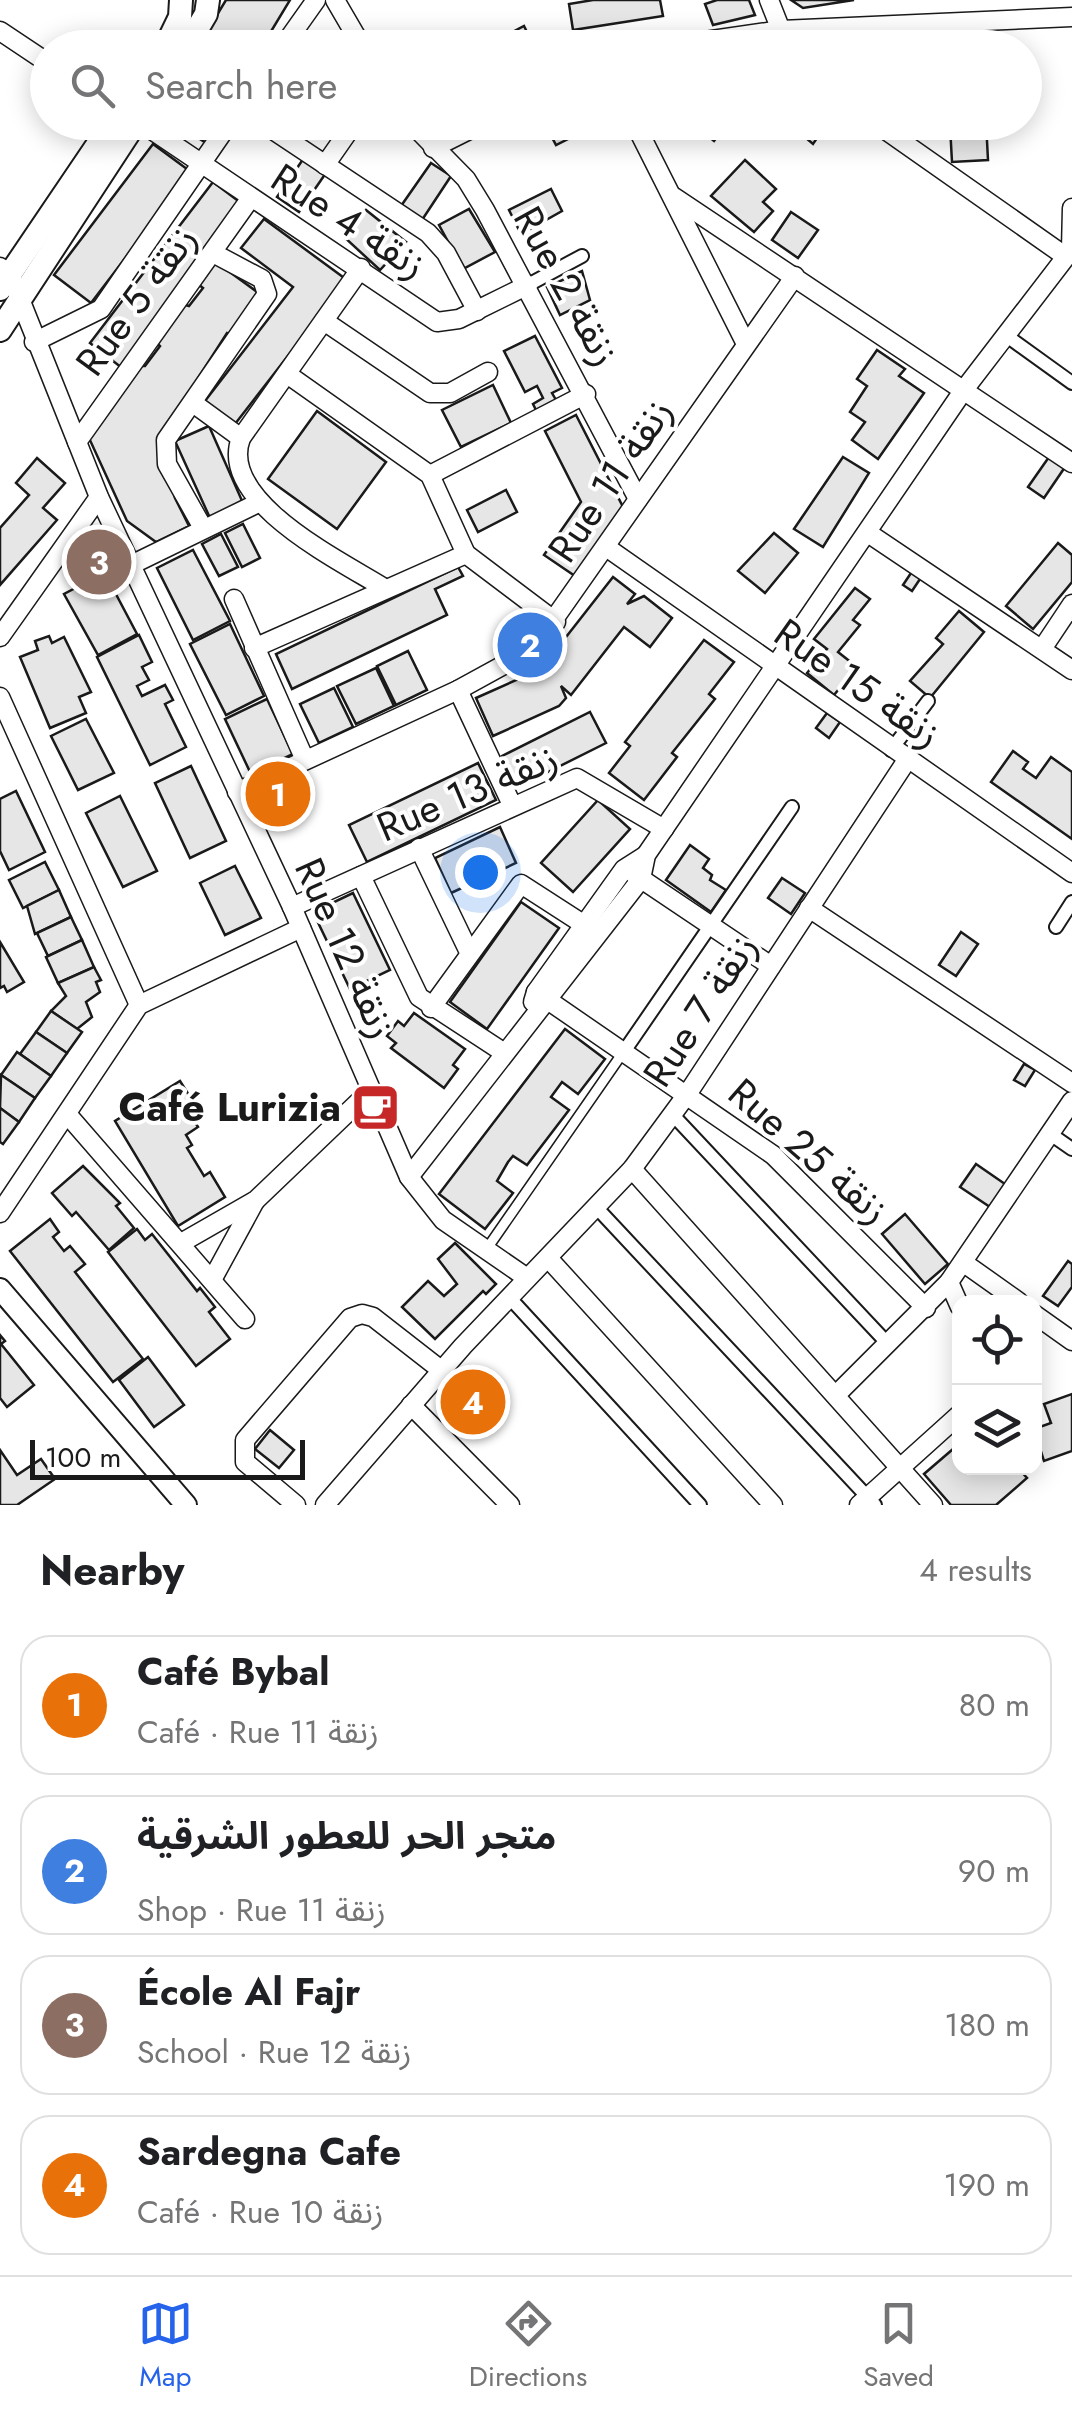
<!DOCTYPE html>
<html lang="en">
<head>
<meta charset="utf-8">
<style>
  body { margin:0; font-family:Jost,"Noto Sans Arabic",sans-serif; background:#f6f6f6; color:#202124 }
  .controls { position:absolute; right:30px; bottom:30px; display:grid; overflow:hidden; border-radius:20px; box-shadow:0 5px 25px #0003 }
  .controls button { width:90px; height:90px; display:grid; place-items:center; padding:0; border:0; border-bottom:2px solid #e0e0e0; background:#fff; color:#202124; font:50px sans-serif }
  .scale { position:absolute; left:30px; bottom:25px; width:275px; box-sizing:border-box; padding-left:10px; border:5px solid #1a1a1a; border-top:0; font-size:28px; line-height:35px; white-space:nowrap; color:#1a1a1a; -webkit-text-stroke:8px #fff; paint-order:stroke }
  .you { position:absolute; left:480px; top:872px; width:35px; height:35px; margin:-25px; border:8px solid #fff; border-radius:50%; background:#1a73e8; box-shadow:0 0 0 15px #1a73e833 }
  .badge { display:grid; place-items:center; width:65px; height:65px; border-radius:50%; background:#2563eb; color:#fff; font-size:32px; font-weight:700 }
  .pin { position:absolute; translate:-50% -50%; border:5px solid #fff; box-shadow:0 2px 10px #0006 }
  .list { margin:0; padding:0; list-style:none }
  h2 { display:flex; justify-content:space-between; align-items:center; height:130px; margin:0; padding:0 40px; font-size:42px }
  h2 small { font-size:32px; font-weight:400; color:#757577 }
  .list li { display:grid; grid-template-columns:65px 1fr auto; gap:30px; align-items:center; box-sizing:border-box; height:140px; margin:0 20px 20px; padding:0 20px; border:2px solid #e0e0e0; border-radius:30px }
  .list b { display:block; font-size:38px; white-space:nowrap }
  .list p { margin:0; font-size:32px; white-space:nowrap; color:#757577 }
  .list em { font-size:32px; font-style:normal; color:#757577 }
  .icon { flex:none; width:55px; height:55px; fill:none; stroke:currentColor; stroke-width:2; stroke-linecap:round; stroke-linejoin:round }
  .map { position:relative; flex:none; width:1072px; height:1505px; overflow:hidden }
  .search { position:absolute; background:#fff; box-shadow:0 5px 25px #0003; left:30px; right:30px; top:30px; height:110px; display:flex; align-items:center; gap:25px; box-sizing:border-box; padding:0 35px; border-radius:55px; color:#757577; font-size:38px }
  .sheet { height:770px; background:#fff }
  nav { display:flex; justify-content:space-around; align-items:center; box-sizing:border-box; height:140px; border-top:2px solid #e0e0e0; background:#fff; font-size:28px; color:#757577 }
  nav a { display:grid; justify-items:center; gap:5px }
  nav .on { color:#2563eb }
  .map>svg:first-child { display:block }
  .building { fill:#e6e6e6; stroke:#1a1a1a; stroke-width:2.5 }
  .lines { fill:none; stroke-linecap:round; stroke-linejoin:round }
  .service-casing { stroke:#1a1a1a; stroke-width:12 }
  .pedestrian-casing { stroke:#1a1a1a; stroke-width:16 }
  .minor-casing { stroke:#1a1a1a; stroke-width:21 }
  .tertiary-casing { stroke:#1a1a1a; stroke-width:24 }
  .secondary-casing { stroke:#1a1a1a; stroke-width:26 }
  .service { stroke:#fff; stroke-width:9 }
  .pedestrian { stroke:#fff; stroke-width:12 }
  .minor { stroke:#fff; stroke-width:18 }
  .tertiary { stroke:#fff; stroke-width:20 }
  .secondary { stroke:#fff; stroke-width:22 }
  .labels { text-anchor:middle; stroke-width:8; stroke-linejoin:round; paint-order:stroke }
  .street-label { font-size:40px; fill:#1a1a1a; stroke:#fff }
  .poi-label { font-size:40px; font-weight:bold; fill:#1a1a1a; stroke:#fff; text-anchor:end }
</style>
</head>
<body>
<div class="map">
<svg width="1072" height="1505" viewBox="0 0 1072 1505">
  <rect width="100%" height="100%" fill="#fff"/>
  <g class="building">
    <path d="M 226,0 L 290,0 L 261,48 L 197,48 Z"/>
    <path d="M 593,0 L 660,0 L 663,16 L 573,30 L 569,4 Z"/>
    <path d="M 717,0 L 749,0 L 755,15 L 713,25 L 705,4 Z"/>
    <path d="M 791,0 L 854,0 L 803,8 Z"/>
    <path d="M 524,26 L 535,48 L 482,48 Z"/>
    <path d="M 173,122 L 214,122 L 203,141 Z"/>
    <path d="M 544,122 L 566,122 L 574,136 L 556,145 Z"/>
    <path d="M 691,122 L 729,122 L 714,141 Z"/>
    <path d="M 787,122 L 828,122 L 813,144 Z"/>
    <path d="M 963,122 L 986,122 L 988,160 L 952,162 L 950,126 Z"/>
    <path d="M 153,144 L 191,172 L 91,303 L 54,275 Z"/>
    <path d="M 306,155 L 328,170 L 299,212 L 277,197 Z"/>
    <path d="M 745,160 L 776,189 L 763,202 L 773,211 L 754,232 L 711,196 Z"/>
    <path d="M 431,163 L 451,176 L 422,220 L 401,206 Z"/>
    <path d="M 213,182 L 245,206 L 122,368 L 90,343 Z"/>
    <path d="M 551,189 L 562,211 L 521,234 L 509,210 Z"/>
    <path d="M 469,209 L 495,252 L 463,269 L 439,225 Z"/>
    <path d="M 366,210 L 406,242 L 380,270 L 343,236 Z"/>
    <path d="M 791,212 L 818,230 L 798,258 L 772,240 Z"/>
    <path d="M 264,219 L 347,280 L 235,424 L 205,401 L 293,287 L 241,248 Z"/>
    <path d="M 216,262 L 260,294 L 233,335 L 227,333 L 159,439 L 175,498 L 189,526 L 156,542 L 127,521 L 89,438 L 140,366 L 145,366 L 160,346 L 154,340 L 182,304 L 189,306 L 203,288 L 198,284 Z"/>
    <path d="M 582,271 L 590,300 L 560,315 L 547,287 Z"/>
    <path d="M 535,336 L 562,388 L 552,393 L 556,400 L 536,410 L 533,404 L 543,398 L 537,386 L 525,392 L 504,351 Z"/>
    <path d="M 877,350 L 905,369 L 899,376 L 924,393 L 878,459 L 852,440 L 865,422 L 850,412 L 867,386 L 857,379 Z"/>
    <path d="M 493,385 L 511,423 L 461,447 L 442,410 Z"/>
    <path d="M 317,411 L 386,462 L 337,529 L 268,479 Z"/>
    <path d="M 576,415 L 623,507 L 575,576 L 544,555 L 581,502 L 545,431 Z"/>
    <path d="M 209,426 L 243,503 L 210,518 L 175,441 Z"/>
    <path d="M 843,457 L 869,473 L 823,547 L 794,529 Z"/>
    <path d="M 1049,457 L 1065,467 L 1044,498 L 1028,487 Z"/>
    <path d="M 37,458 L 65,483 L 43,508 L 57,520 L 0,585 L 0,528 L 29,495 L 16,483 Z"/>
    <path d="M 506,490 L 517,512 L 478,532 L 467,510 Z"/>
    <path d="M 243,524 L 260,558 L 242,567 L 225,533 Z"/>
    <path d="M 774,533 L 798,553 L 765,593 L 738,571 Z"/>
    <path d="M 221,534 L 238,567 L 219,576 L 202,544 Z"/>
    <path d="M 1058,543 L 1072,555 L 1072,582 L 1033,629 L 1006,606 Z"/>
    <path d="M 193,550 L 230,621 L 193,640 L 157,568 Z"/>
    <path d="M 100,564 L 137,634 L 98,655 L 64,594 L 81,585 L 77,576 Z"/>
    <path d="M 458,567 L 463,576 L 435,589 L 447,615 L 292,689 L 276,654 Z"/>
    <path d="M 913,570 L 922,576 L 912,591 L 903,585 Z"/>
    <path d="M 613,577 L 635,594 L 627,604 L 644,596 L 672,618 L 650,647 L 624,627 L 571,695 L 561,686 L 566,698 L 559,706 L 493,736 L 476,698 L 541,669 Z"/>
    <path d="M 855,588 L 870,599 L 853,620 L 860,625 L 838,652 L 857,667 L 834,695 L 807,673 L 827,649 L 814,639 Z"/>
    <path d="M 959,611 L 984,632 L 930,698 L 910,681 L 943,644 L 936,638 Z"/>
    <path d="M 230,624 L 264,696 L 226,715 L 190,644 Z"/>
    <path d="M 139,635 L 152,662 L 142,667 L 149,680 L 137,686 L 142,696 L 165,685 L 173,700 L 165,704 L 186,747 L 150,765 L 97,657 Z"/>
    <path d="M 49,636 L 52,643 L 64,637 L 91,692 L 79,697 L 86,713 L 50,728 L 20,657 L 38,650 L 35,641 Z"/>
    <path d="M 704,640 L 734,662 L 709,694 L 715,699 L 672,753 L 677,757 L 644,800 L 609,773 L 630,746 L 625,742 Z"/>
    <path d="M 408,651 L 427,690 L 396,705 L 377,666 Z"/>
    <path d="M 376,668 L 394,706 L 356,724 L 337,686 Z"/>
    <path d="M 334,688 L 353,727 L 319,743 L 300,704 Z"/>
    <path d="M 267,699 L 293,754 L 251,774 L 225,719 Z"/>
    <path d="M 590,712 L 606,743 L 518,787 L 502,756 Z"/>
    <path d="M 827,713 L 840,722 L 829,738 L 816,728 Z"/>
    <path d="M 86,719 L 114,773 L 78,790 L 51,736 Z"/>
    <path d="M 1013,751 L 1028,762 L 1023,769 L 1036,778 L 1051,757 L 1072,772 L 1072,839 L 991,782 Z"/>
    <path d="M 478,763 L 496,800 L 367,862 L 349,825 Z"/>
    <path d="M 191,766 L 226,841 L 190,858 L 155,783 Z"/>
    <path d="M 16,791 L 45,852 L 9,870 L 0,851 L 0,799 Z"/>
    <path d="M 120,796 L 157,871 L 123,887 L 86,813 Z"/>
    <path d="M 598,800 L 630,829 L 573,892 L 541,863 Z"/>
    <path d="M 500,827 L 516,863 L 451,893 L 435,858 Z"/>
    <path d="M 690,845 L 709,859 L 703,868 L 712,875 L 710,880 L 726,890 L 711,912 L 666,880 Z"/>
    <path d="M 45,862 L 59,890 L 23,908 L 9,880 Z"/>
    <path d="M 235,866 L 261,918 L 225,935 L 200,883 Z"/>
    <path d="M 782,878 L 805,893 L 791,914 L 768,898 Z"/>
    <path d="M 59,890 L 71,917 L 35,934 L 27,906 Z"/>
    <path d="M 353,893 L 390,970 L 350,989 L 313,912 Z"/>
    <path d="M 521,902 L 559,928 L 487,1029 L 450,1002 Z"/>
    <path d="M 71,917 L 82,940 L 48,956 L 37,933 Z"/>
    <path d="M 961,932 L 978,944 L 956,976 L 939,965 Z"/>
    <path d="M 82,940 L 94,967 L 58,983 L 46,957 Z"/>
    <path d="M 0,942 L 24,982 L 7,992 L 4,986 L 0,988 Z"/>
    <path d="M 94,967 L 101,980 L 96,982 L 100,992 L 86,1002 L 92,1017 L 77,1029 L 51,1011 L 66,996 L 58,983 Z"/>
    <path d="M 51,1011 L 82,1032 L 67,1053 L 36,1032 Z"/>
    <path d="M 414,1013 L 465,1049 L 453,1065 L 458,1069 L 444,1088 L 391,1048 L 396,1043 L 387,1036 L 398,1021 L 404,1026 Z"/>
    <path d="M 565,1029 L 605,1059 L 578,1094 L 562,1082 L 551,1097 L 569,1110 L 527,1165 L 513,1156 L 508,1162 L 497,1181 L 513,1193 L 485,1229 L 439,1194 Z"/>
    <path d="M 36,1032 L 67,1053 L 51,1076 L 20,1054 Z"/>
    <path d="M 17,1052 L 51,1076 L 35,1098 L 1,1075 Z"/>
    <path d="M 1024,1064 L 1035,1070 L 1025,1086 L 1014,1080 Z"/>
    <path d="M 1,1075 L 35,1098 L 19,1122 L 0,1108 Z"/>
    <path d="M 180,1081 L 201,1114 L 193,1119 L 198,1127 L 186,1135 L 192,1145 L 187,1148 L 204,1176 L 210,1172 L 225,1197 L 178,1226 L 115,1121 Z"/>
    <path d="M 0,1108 L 19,1122 L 3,1144 L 0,1142 Z"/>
    <path d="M 976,1164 L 1005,1184 L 990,1207 L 960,1187 Z"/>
    <path d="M 83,1166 L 120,1203 L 116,1206 L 134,1228 L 109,1250 L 76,1212 L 72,1216 L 52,1193 Z"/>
    <path d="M 905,1214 L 948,1264 L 925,1284 L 882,1234 Z"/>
    <path d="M 50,1219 L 59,1232 L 53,1237 L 64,1251 L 70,1246 L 85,1264 L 75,1272 L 143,1359 L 113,1382 L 10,1251 Z"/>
    <path d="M 137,1229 L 145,1240 L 152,1234 L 197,1291 L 200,1288 L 215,1307 L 209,1312 L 230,1339 L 196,1366 L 108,1252 Z"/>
    <path d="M 455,1243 L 496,1284 L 486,1294 L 483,1291 L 435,1339 L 402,1307 L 428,1281 L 444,1296 L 457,1284 L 438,1259 Z"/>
    <path d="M 1068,1261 L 1072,1264 L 1072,1287 L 1058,1306 L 1043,1296 Z"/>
    <path d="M 0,1335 L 5,1341 L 1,1344 L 34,1385 L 7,1407 L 0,1398 Z"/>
    <path d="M 148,1357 L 184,1405 L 154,1427 L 119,1380 Z"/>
    <path d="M 482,1385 L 503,1406 L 471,1436 L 451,1415 Z"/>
    <path d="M 1072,1394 L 1072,1451 L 1044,1461 L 1034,1429 L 1051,1423 L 1044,1404 Z"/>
    <path d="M 270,1430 L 294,1450 L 279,1468 L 255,1449 Z"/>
    <path d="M 960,1443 L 960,1468 L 1018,1468 L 1027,1478 L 996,1505 L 951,1505 L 924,1474 Z"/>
    <path d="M 0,1450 L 17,1475 L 41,1459 L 55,1479 L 17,1505 L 0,1505 Z"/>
  </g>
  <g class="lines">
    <defs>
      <path id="service" d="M 486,1250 L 624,1051"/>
      <g id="pedestrian">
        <path d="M 528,285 L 582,256"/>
        <path d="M 1004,334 L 1072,383"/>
        <path d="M 891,750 L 928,701"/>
        <path d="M 1056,927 L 1072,902"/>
        <path d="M 625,1050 L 792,807"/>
        <path d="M 673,1115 L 889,1345"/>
        <path d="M 1049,1133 L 1072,1149"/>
        <path d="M 596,1207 L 875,1505"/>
        <path d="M 508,1296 L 700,1505"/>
      </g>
      <g id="minor">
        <path d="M 335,0 L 363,48"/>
        <path d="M 769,0 L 788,48"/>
        <path d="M 0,31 L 48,63"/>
        <path d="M 282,48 L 316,0"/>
        <path d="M 657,48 L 781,30 L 1072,17"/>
        <path d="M 140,122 L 437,322 L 459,319 L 528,285"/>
        <path d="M 261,122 L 428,233 L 446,253 L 477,311"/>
        <path d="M 410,122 L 466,179 L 485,210 L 638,499"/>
        <path d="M 634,122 L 746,344"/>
        <path d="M 874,122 L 1065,256"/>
        <path d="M 433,148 L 485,122"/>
        <path d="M 325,165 L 355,122"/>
        <path d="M 674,197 L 1072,463"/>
        <path d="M 1071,249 L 1072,208"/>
        <path d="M 0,267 L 10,274 L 99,497 L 292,907 L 409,1177 L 443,1220 L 527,1278"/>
        <path d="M 361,268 L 241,438 C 217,501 341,561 384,588"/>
        <path d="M 324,321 L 430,393 L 450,393 L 488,372"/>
        <path d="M 34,342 L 101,309 L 230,122"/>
        <path d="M 287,374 L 430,475 L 466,554 L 556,622"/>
        <path d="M 193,403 L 241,438"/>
        <path d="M 77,442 L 250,199"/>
        <path d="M 430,475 L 586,394"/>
        <path d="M 203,528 L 167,464 L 166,440 L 267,294 L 262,279 L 213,253"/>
        <path d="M 868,533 L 1072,670"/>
        <path d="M 606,547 L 1072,873"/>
        <path d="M 131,565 L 258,503"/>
        <path d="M 234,599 L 305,760"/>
        <path d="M 0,637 L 99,497"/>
        <path d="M 254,648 L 466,554"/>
        <path d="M 1042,649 L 1072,604"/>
        <path d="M 458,690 L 512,805"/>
        <path d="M 0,697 L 139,1005"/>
        <path d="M 237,792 L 458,690 L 533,649 L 795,276"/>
        <path d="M 419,848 L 469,952"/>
        <path d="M 634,874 L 771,966"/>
        <path d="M 361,876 L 419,997 L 503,1052"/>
        <path d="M 292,907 L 577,778 L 664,829"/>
        <path d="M 809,908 L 1072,1083"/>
        <path d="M 536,992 L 773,1155 L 926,1308"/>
        <path d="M 533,1002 L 536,992 L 624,869 L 646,855"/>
        <path d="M 431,1008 L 521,884 L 583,924"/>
        <path d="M 67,1114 L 245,1319"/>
        <path d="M 632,1169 L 933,1505"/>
        <path d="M 409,1177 L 641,879 L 646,855 L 963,391 L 1072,249"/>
        <path d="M 0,1213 L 139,1005 L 301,928"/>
        <path d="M 181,1243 L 256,1200 L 370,1091"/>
        <path d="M 548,1258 L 773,1505"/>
        <path d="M 964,1263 L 1019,1302"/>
        <path d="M 212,1280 L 255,1201"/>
        <path d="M 949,1282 L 960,1307"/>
        <path d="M 1034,1314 L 1072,1341"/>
        <path d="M 837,1394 L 949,1282 L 1072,1101"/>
        <path d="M 411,1405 L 510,1505"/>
        <path d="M 296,1505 L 245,1462 L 245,1440 L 350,1318 L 362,1314 L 373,1317 L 441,1370"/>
        <path d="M 325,1505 L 463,1346 L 632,1169 L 688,1093 L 907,760"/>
        <path d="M 859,1505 L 960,1414"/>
      </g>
      <path id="tertiary" d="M 0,1289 L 186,1505"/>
      <g id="secondary">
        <path d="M 165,48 L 180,17 L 181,0"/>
        <path d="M 186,48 L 206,14 L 208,0"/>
        <path d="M 0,289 L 113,122"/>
        <path d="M 0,330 L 136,122"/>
      </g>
    </defs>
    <use href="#service" class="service-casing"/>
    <use href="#pedestrian" class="pedestrian-casing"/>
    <use href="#minor" class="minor-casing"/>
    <use href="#tertiary" class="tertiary-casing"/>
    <use href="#secondary" class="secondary-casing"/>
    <use href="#service" class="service"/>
    <use href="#pedestrian" class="pedestrian"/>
    <use href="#minor" class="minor"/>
    <use href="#tertiary" class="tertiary"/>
    <use href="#secondary" class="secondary"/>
  </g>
  <defs>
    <symbol id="cafe-square" viewBox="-11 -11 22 22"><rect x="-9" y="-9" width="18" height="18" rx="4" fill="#c62828" stroke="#fff"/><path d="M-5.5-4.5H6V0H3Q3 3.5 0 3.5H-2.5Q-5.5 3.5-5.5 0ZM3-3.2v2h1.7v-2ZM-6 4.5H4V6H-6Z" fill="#fff"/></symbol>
  </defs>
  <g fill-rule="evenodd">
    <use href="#cafe-square" x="348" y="1080" width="55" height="55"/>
  </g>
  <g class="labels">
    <g class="street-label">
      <text transform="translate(349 221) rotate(33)" y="14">Rue 4 زنقة</text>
      <text transform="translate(567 286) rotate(61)" y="14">Rue 2 زنقة</text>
      <text transform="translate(136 300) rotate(-54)" y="14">Rue 5 زنقة</text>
      <text transform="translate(610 480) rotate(-56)" y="14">Rue 11 زنقة</text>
      <text transform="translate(858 683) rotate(35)" y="14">Rue 15 زنقة</text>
      <text transform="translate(467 792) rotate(-23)" y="14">Rue 13 زنقة</text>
      <text transform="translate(346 948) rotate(66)" y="14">Rue 12 زنقة</text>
      <text transform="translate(700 1010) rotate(-57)" y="14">Rue 7 زنقة</text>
      <text transform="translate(809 1151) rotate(41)" y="14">Rue 25 زنقة</text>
    </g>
    <g class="poi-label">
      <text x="341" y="1121">Café Lurizia</text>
    </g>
  </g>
</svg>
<div class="controls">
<button><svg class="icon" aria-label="locate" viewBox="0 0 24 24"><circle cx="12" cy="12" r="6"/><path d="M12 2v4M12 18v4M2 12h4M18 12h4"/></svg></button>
<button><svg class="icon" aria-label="layers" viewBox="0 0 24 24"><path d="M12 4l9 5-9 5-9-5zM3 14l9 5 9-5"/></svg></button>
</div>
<div class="scale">100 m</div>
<div class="you"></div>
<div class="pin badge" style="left:278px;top:794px;background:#e8710a">1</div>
<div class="pin badge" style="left:530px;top:645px;background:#3f7fe0">2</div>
<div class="pin badge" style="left:99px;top:562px;background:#8d6e63">3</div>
<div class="pin badge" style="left:473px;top:1402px;background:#e8710a">4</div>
<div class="search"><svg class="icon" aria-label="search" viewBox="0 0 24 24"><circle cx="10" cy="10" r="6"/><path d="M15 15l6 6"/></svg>Search here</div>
</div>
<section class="sheet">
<h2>Nearby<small>4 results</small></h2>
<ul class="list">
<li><span class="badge" style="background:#e8710a">1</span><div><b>Café Bybal</b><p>Café · Rue 11 زنقة</p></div><em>80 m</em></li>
<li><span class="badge" style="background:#3f7fe0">2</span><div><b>متجر الحر للعطور الشرقية</b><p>Shop · Rue 11 زنقة</p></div><em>90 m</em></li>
<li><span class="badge" style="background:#8d6e63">3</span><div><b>École Al Fajr</b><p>School · Rue 12 زنقة</p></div><em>180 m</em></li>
<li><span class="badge" style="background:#e8710a">4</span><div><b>Sardegna Cafe</b><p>Café · Rue 10 زنقة</p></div><em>190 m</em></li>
</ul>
</section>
<nav>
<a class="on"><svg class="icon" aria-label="map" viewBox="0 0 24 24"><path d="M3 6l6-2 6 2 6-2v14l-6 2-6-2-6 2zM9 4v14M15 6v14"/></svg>Map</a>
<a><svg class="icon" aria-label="directions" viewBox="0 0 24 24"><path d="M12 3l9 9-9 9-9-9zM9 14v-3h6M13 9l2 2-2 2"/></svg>Directions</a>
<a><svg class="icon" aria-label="saved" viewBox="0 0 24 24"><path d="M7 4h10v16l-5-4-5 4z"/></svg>Saved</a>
</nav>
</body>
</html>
